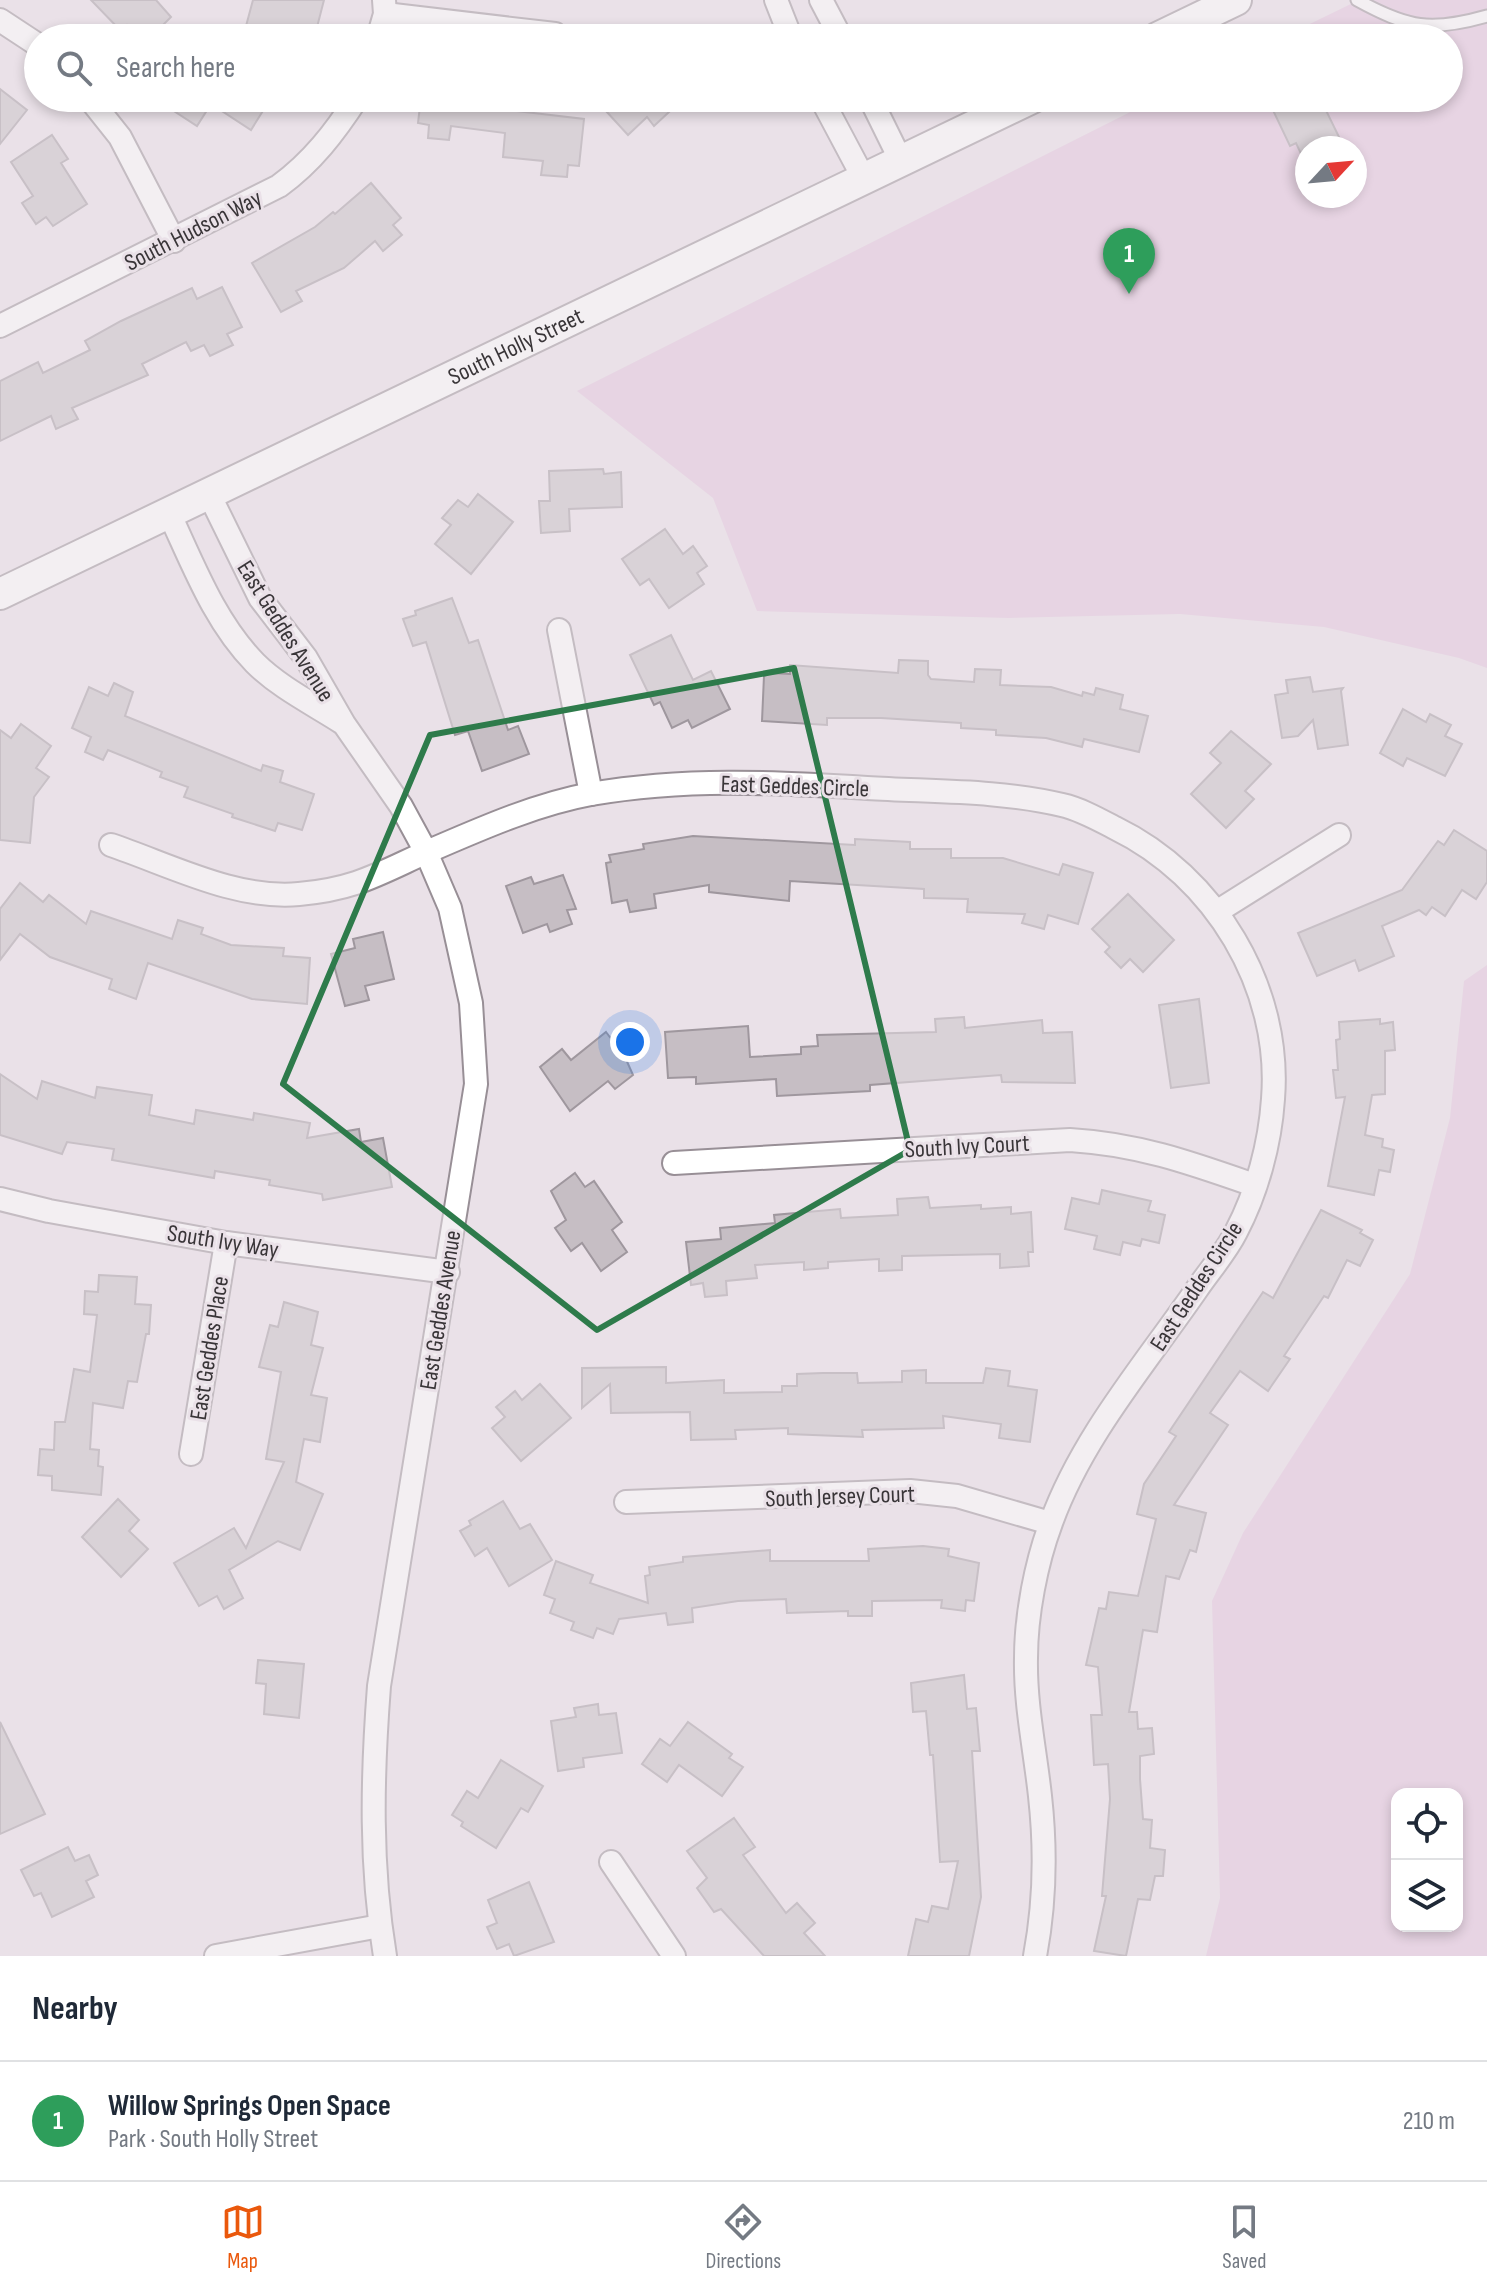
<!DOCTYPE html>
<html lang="en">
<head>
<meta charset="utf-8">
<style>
  body { margin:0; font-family:"Sofia Sans Condensed",sans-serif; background:#f2f2f3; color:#1f2937 }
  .controls { position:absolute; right:24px; bottom:24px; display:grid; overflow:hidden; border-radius:16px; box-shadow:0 4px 12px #0003 }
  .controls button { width:72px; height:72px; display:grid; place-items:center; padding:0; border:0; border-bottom:2px solid #e0e1e3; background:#fff; color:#1f2937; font:40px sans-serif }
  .compass { position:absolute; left:1295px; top:136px; width:72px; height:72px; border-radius:50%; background:#fff; box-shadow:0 4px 12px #0003; rotate:64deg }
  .you { position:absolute; left:630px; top:1042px; width:28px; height:28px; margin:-20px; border:6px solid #fff; border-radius:50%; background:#1a73e8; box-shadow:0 0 0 12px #1a73e833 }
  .badge { display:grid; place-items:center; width:52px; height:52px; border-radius:50%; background:#ea580c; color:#fff; font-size:26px; font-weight:700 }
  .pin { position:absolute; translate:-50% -66px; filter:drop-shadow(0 2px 4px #0008) }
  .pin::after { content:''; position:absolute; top:42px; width:28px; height:24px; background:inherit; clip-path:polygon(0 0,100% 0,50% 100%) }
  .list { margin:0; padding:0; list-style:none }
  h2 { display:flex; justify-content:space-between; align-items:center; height:104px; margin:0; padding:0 32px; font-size:34px }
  h2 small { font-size:26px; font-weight:400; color:#747a83 }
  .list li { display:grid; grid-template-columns:52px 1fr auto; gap:24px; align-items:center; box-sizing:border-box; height:120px; padding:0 32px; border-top:2px solid #e0e1e3 }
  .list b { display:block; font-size:30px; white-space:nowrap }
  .list p { margin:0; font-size:26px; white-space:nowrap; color:#747a83 }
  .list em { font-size:26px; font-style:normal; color:#747a83 }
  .icon { flex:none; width:44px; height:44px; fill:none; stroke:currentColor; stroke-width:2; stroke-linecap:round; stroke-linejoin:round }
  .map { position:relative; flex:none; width:1487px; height:1956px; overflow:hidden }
  .search { position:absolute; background:#fff; box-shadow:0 4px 12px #0003; left:24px; right:24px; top:24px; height:88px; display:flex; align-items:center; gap:20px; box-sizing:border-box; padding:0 28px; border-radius:44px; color:#747a83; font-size:30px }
  .sheet { height:224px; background:#fff }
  nav { display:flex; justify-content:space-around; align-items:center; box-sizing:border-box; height:112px; border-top:2px solid #e0e1e3; background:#fff; font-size:22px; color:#747a83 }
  nav a { display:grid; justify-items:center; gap:4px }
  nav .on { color:#ea580c }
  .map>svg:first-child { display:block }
  .green { fill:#e4c4de; fill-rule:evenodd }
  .building { fill:#c6bec4; stroke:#9f979e; stroke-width:2 }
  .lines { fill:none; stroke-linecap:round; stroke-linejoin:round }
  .lane-casing { stroke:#988f96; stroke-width:15 }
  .street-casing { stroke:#988f96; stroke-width:26 }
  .secondary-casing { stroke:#988f96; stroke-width:34 }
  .lane { stroke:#fff; stroke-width:11 }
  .street { stroke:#fff; stroke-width:22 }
  .secondary { stroke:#fff; stroke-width:30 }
  .marked { fill:none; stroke:#2e7b4b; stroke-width:6; stroke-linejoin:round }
  .labels { text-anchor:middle; stroke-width:6; stroke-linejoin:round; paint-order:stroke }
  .street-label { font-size:24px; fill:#393538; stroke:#eae1e8 }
</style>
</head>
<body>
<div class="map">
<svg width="1487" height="1956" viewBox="0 0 1487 1956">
  <rect width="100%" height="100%" fill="#eae1e8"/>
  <g class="green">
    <path d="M 1359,0 L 1487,0 L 1487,668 L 1459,658 L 1324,627 L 1180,614 L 1008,618 L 757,611 L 713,498 L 577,391 L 1158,98 L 1449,98 L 1449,38 L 1281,38 ZM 1307,148 L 1355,148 L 1355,196 L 1307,196 Z"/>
    <path d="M 1487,965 L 1487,1956 L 1206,1956 L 1220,1898 L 1212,1601 L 1243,1533 L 1410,1274 L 1450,1118 L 1464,981 ZM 1457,1794 L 1457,1926 L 1397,1926 L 1397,1794 Z"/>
  </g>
  <g class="building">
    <path d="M 91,0 L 156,0 L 171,17 L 150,38 L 140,38 L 127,25 L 121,31 Z"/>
    <path d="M 253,0 L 324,0 L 316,31 L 305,28 L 302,38 L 256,38 L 259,30 L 246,26 Z"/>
    <path d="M 0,89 L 27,110 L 0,144 Z"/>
    <path d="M 154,98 L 271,98 L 251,130 L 211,104 L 197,126 Z"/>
    <path d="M 421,98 L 483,98 L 482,107 L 584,119 L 579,166 L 568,165 L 567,177 L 541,175 L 543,161 L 503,157 L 505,133 L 451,126 L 449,140 L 428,138 L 429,125 L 418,123 Z"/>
    <path d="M 594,98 L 684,98 L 654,126 L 647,117 L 628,135 Z"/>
    <path d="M 1283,98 L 1320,98 L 1340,139 L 1323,148 L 1307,148 L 1303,158 L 1296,143 L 1290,146 L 1270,104 Z"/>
    <path d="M 52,135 L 68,159 L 61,163 L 87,204 L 53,226 L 46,217 L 36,224 L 22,203 L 33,196 L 11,162 Z"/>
    <path d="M 371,183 L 401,218 L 393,225 L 402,235 L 383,251 L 375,241 L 344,268 L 296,291 L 302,301 L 281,312 L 252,263 L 315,227 L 333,212 L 335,214 Z"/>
    <path d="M 222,287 L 242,327 L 227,334 L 233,345 L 210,356 L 204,345 L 191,351 L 186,342 L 142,364 L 148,375 L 72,408 L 78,419 L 56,429 L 51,416 L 0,441 L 0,381 L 38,362 L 43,373 L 90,350 L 85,341 L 121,321 L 192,288 L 197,299 Z"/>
    <path d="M 603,469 L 604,474 L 621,472 L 622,507 L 569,509 L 570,531 L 541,533 L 539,501 L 550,501 L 549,471 Z"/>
    <path d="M 478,494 L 513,522 L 471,574 L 435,544 L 451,525 L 442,518 L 458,500 L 468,507 Z"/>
    <path d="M 665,529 L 683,554 L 693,546 L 707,566 L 697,573 L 704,584 L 669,608 L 649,579 L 640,585 L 622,559 Z"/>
    <path d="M 452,598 L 469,643 L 478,640 L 508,730 L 518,726 L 529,754 L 482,771 L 468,731 L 455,735 L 426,642 L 413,646 L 403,619 L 416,615 L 415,611 Z"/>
    <path d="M 671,635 L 693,680 L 711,671 L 730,709 L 692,728 L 688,720 L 672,728 L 660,702 L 654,705 L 630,655 Z"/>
    <path d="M 899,660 L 928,661 L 928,675 L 931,679 L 974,682 L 975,669 L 1001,670 L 1000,685 L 1051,687 L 1082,696 L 1083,692 L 1094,695 L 1096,688 L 1123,695 L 1120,709 L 1148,716 L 1139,752 L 1084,739 L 1082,747 L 1046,738 L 996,735 L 996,730 L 961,728 L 961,723 L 881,718 L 827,718 L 827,725 L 762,721 L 764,676 L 770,673 L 790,674 L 790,665 L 898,673 Z"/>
    <path d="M 1310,677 L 1313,692 L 1343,688 L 1341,691 L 1348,745 L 1318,749 L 1313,720 L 1298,736 L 1282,738 L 1275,695 L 1288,693 L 1286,680 Z"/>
    <path d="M 114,683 L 133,692 L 125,716 L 261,771 L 263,765 L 283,771 L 280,782 L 314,794 L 302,830 L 278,823 L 275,831 L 232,817 L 233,814 L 184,797 L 188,787 L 160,777 L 162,772 L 108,750 L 103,760 L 85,752 L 91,737 L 72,728 L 89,687 L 108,696 Z"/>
    <path d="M 1403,709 L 1426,722 L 1430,714 L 1451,725 L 1445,736 L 1462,744 L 1445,776 L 1407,758 L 1403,766 L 1380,753 Z"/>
    <path d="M 21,724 L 51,746 L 36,768 L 49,777 L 34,797 L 30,843 L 0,840 L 0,730 L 11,738 Z"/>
    <path d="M 1231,731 L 1271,764 L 1245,791 L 1254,799 L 1226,828 L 1191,794 L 1221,763 L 1210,753 Z"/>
    <path d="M 1454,830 L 1487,851 L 1487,882 L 1476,899 L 1462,890 L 1445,916 L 1432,907 L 1426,915 L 1419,910 L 1382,926 L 1394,956 L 1359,971 L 1355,960 L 1317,976 L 1298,933 L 1402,890 L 1438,841 L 1444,845 Z"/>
    <path d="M 693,836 L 855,845 L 855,839 L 910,842 L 910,849 L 951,849 L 951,858 L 1003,858 L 1059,875 L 1063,864 L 1093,873 L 1078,924 L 1048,915 L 1044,929 L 1022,923 L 1025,914 L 967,912 L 968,899 L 924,898 L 924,889 L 790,881 L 789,901 L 709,892 L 709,885 L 654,894 L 656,908 L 630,912 L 627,900 L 612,903 L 606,863 L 611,862 L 609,855 L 644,849 L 643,844 Z"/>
    <path d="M 563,875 L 576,909 L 567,910 L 572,924 L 550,932 L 547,924 L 523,933 L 506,886 L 531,877 L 534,884 Z"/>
    <path d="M 20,883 L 43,902 L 49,895 L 86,924 L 91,911 L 172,939 L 178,920 L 203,928 L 201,934 L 231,945 L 284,948 L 283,956 L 310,958 L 307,1004 L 252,999 L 148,963 L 136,999 L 109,989 L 112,979 L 50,957 L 20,934 L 0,960 L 0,909 Z"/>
    <path d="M 1128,894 L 1174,940 L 1143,972 L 1130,959 L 1121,968 L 1105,952 L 1110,947 L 1092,929 Z"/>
    <path d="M 383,932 L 394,979 L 365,986 L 369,1000 L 345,1006 L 331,954 L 355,948 L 353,939 Z"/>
    <path d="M 1199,999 L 1209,1083 L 1171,1088 L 1159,1005 Z"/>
    <path d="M 964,1017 L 965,1028 L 1042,1020 L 1043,1033 L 1072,1032 L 1075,1083 L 1002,1082 L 1001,1075 L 870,1085 L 870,1091 L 777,1096 L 776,1079 L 696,1084 L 696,1077 L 668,1078 L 665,1032 L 748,1026 L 750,1057 L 801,1054 L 801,1047 L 818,1046 L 817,1035 L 936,1032 L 935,1019 Z"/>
    <path d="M 1380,1019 L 1380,1024 L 1393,1022 L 1395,1050 L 1385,1051 L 1385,1094 L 1372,1095 L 1365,1135 L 1383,1139 L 1382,1147 L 1394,1150 L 1390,1172 L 1379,1170 L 1374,1195 L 1328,1186 L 1345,1097 L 1336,1098 L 1333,1070 L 1338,1070 L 1336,1040 L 1340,1039 L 1339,1022 Z"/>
    <path d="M 606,1032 L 625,1057 L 633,1075 L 615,1089 L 608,1081 L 570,1111 L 540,1067 L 562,1049 L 571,1060 Z"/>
    <path d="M 0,1074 L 37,1099 L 42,1081 L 95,1098 L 97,1087 L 152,1095 L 149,1115 L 194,1124 L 196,1110 L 253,1120 L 254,1113 L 310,1123 L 307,1138 L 359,1129 L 361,1142 L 383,1138 L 392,1187 L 323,1200 L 322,1194 L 269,1185 L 270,1180 L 215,1171 L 214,1178 L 112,1160 L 114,1149 L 67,1142 L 62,1154 L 0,1135 Z"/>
    <path d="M 575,1173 L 585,1187 L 594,1181 L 622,1222 L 612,1230 L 627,1252 L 601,1271 L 582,1243 L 571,1251 L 555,1228 L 566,1220 L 551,1191 Z"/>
    <path d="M 1102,1190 L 1151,1201 L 1148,1211 L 1165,1215 L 1159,1243 L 1142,1239 L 1140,1246 L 1123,1242 L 1120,1255 L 1094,1249 L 1097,1236 L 1065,1229 L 1072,1198 L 1099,1204 Z"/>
    <path d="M 928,1197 L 930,1208 L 981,1205 L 981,1209 L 1011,1207 L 1011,1214 L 1031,1212 L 1033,1252 L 1028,1252 L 1029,1266 L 1000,1268 L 1000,1254 L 902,1256 L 902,1270 L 879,1271 L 879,1259 L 828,1262 L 828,1268 L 804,1270 L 804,1262 L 755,1265 L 757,1278 L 726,1281 L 727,1295 L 705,1297 L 703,1283 L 691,1285 L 686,1242 L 721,1239 L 720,1228 L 775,1223 L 774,1215 L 840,1209 L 841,1218 L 898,1215 L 897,1199 Z"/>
    <path d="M 1321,1210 L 1362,1230 L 1360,1233 L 1373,1240 L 1360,1266 L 1347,1260 L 1328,1298 L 1324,1296 L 1284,1356 L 1290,1359 L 1268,1391 L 1240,1371 L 1210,1413 L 1228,1425 L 1174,1505 L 1206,1513 L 1196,1552 L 1190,1550 L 1179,1579 L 1166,1576 L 1157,1632 L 1143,1630 L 1129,1712 L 1137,1712 L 1138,1729 L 1152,1728 L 1154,1754 L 1140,1756 L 1140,1779 L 1143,1819 L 1152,1820 L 1150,1848 L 1165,1850 L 1163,1876 L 1155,1876 L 1150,1900 L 1138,1899 L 1126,1956 L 1094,1951 L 1106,1896 L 1102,1896 L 1110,1799 L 1108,1764 L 1094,1765 L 1091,1715 L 1102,1715 L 1098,1667 L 1086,1665 L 1099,1608 L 1106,1609 L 1109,1592 L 1138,1596 L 1156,1519 L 1137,1514 L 1144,1484 L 1176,1436 L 1169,1432 L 1263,1292 L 1273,1298 Z"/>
    <path d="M 99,1275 L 137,1277 L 135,1304 L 151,1305 L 149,1334 L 146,1334 L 137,1382 L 128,1381 L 123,1408 L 93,1403 L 90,1449 L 99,1450 L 98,1466 L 103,1467 L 101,1495 L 52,1490 L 52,1476 L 38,1475 L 40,1449 L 54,1450 L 55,1422 L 65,1422 L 74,1369 L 90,1372 L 97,1315 L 84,1314 L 85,1291 L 98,1292 Z"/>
    <path d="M 284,1302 L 318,1312 L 311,1345 L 323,1348 L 311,1395 L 327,1398 L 320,1442 L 304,1439 L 296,1482 L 323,1494 L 300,1550 L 278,1541 L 229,1570 L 243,1598 L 224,1609 L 217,1596 L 199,1606 L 174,1563 L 234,1528 L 246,1548 L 284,1462 L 266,1459 L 281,1372 L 259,1367 L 270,1325 L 278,1327 Z"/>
    <path d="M 666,1367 L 666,1383 L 724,1380 L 724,1393 L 782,1392 L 782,1386 L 797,1386 L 797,1374 L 823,1373 L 857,1373 L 858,1383 L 902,1382 L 902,1371 L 926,1370 L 926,1383 L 983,1383 L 986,1368 L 1010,1371 L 1008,1386 L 1037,1390 L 1030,1442 L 999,1438 L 1001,1424 L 943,1416 L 944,1428 L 862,1430 L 863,1437 L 788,1434 L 788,1428 L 735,1430 L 736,1439 L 691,1440 L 690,1412 L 611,1413 L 610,1384 L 582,1408 L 582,1368 Z"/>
    <path d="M 540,1384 L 571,1418 L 521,1461 L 492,1428 L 505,1417 L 496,1407 L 515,1391 L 522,1400 Z"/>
    <path d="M 118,1499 L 139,1520 L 129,1531 L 148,1549 L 121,1577 L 82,1537 Z"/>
    <path d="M 503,1501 L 520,1529 L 530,1524 L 552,1560 L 509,1586 L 487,1548 L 475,1556 L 460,1531 L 471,1525 L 469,1521 Z"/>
    <path d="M 923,1546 L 949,1549 L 948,1556 L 979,1563 L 974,1601 L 966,1600 L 965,1611 L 941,1608 L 942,1600 L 872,1601 L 872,1616 L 848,1616 L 848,1611 L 787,1613 L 786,1599 L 738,1601 L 692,1608 L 693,1622 L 668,1625 L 666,1613 L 619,1619 L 613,1634 L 597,1628 L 593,1638 L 571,1630 L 574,1622 L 550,1613 L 555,1599 L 544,1595 L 556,1561 L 593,1575 L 590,1583 L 648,1603 L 645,1576 L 650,1575 L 649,1567 L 683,1562 L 683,1557 L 770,1550 L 770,1561 L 869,1561 L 868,1549 Z"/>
    <path d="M 258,1660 L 304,1664 L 299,1718 L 264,1714 L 266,1684 L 256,1683 Z"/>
    <path d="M 964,1675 L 967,1709 L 976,1708 L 980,1751 L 972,1751 L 981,1897 L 969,1956 L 908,1956 L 916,1919 L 928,1922 L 932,1906 L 948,1909 L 958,1861 L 940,1862 L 933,1755 L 930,1755 L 926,1711 L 913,1712 L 911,1683 Z"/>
    <path d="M 598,1704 L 599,1715 L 616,1713 L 622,1753 L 583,1758 L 584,1767 L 558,1771 L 551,1721 L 576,1717 L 574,1708 Z"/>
    <path d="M 0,1722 L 45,1814 L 0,1834 Z"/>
    <path d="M 688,1722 L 732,1754 L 729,1758 L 743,1767 L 722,1796 L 679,1765 L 667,1782 L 642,1764 L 660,1739 L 670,1746 Z"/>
    <path d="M 501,1760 L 543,1786 L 528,1812 L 521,1808 L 496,1848 L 461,1826 L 463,1822 L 452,1815 L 467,1791 L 478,1798 Z"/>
    <path d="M 734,1818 L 755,1847 L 743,1855 L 786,1913 L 797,1903 L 815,1923 L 804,1933 L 825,1956 L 764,1956 L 721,1909 L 714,1912 L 697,1888 L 707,1878 L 687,1851 Z"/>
    <path d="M 68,1847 L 75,1861 L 89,1855 L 98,1875 L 86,1881 L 94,1897 L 52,1917 L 41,1893 L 34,1896 L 21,1870 Z"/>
    <path d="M 529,1882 L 554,1942 L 514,1956 L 509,1944 L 497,1949 L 487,1927 L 497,1923 L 488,1900 Z"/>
  </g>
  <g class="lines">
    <defs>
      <path id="lane" d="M 1357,0 C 1408,28 1431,32 1487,16"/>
      <g id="street">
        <path d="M 776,0 L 791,38"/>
        <path d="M 821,0 L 841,38"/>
        <path d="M 385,14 L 555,34"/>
        <path d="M 0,20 L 38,45"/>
        <path d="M 378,38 L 385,14 L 384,0"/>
        <path d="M 89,98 L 120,137 L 174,241"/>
        <path d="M 821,98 L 864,179"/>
        <path d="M 870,98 L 901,161"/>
        <path d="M 0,326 L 279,186 C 312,162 335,132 357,98"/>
        <path d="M 209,494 L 260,598 L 306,658 L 344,724 L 401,806 L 426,852 L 450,908 L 471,1003 L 476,1084 L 379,1686 C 372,1777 370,1866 385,1956"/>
        <path d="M 169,513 C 193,564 214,621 255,663 C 279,687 313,704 341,722"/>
        <path d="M 559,630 L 591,794"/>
        <path d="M 111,845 C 170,865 236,900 299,894 C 356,889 378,874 429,851 C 480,829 536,804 591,794 C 683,778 774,782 867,788 C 931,792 999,790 1062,805 C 1080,809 1098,819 1115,828 C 1214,876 1282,987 1273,1099 C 1270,1144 1257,1192 1236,1232 C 1226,1252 1210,1270 1197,1289 C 1146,1363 1082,1437 1051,1523 C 1036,1563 1026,1615 1026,1658 C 1025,1704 1035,1750 1040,1796 C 1046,1850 1045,1903 1035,1956"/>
        <path d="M 1218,911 L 1339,835"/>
        <path d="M 674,1163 L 1070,1140 C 1138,1144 1191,1163 1254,1185"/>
        <path d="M 0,1199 L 49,1211 L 226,1243 L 448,1272"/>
        <path d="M 191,1454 L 226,1243"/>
        <path d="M 626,1502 L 910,1491 L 957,1496 L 1050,1523"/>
        <path d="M 611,1862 L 674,1956"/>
        <path d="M 216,1956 L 380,1926"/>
      </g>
      <g id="secondary">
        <path d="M 1157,38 L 1236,0"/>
        <path id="s1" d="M 0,594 L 1032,98"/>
      </g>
    </defs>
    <use href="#lane" class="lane-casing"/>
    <use href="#street" class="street-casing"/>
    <use href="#secondary" class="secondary-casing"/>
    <use href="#lane" class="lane"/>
    <use href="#street" class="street"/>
    <use href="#secondary" class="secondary"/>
  </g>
  <path d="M0 0H1487V1956H0ZM 794,668 L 910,1150 L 597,1330 L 283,1084 L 430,735 Z" fill="#eae1e8" fill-opacity=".55" fill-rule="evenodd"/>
  <path class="marked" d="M 794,668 L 910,1150 L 597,1330 L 283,1084 L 430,735 Z"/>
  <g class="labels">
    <g class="street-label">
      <text transform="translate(193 230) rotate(-27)" y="8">South Hudson Way</text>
      <text dy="8" stroke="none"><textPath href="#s1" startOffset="572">South Holly Street</textPath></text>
      <text transform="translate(286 631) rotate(58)" y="8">East Geddes Avenue</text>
      <text transform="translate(795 786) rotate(2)" y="8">East Geddes Circle</text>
      <text transform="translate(967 1146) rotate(-3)" y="8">South Ivy Court</text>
      <text transform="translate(223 1241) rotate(9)" y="8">South Ivy Way</text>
      <text transform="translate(1196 1286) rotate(-57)" y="8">East Geddes Circle</text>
      <text transform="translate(440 1310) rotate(-81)" y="8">East Geddes Avenue</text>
      <text transform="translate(209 1348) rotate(-81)" y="8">East Geddes Place</text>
      <text transform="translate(840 1496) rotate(-2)" y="8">South Jersey Court</text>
    </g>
  </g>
</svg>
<div class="controls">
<button><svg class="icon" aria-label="locate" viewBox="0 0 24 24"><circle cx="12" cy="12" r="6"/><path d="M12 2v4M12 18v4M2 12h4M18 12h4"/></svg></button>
<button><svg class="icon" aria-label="layers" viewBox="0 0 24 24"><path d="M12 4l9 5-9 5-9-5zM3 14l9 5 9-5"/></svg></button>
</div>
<svg class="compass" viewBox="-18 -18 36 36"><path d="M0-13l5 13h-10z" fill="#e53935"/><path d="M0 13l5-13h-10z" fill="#747a83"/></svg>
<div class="you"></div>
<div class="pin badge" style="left:1129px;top:294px;background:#2e9e5b">1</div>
<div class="search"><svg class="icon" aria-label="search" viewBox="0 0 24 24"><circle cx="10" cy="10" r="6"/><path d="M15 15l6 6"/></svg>Search here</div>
</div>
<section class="sheet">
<h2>Nearby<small></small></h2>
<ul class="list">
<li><span class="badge" style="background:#2e9e5b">1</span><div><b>Willow Springs Open Space</b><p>Park · South Holly Street</p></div><em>210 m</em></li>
</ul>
</section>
<nav>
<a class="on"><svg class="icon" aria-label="map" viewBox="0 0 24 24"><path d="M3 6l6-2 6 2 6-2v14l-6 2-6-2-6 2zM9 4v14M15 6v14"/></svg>Map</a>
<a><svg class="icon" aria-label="directions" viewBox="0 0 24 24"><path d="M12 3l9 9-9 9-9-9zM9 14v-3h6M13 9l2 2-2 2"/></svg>Directions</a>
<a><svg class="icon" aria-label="saved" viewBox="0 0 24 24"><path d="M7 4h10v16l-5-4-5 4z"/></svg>Saved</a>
</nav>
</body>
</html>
